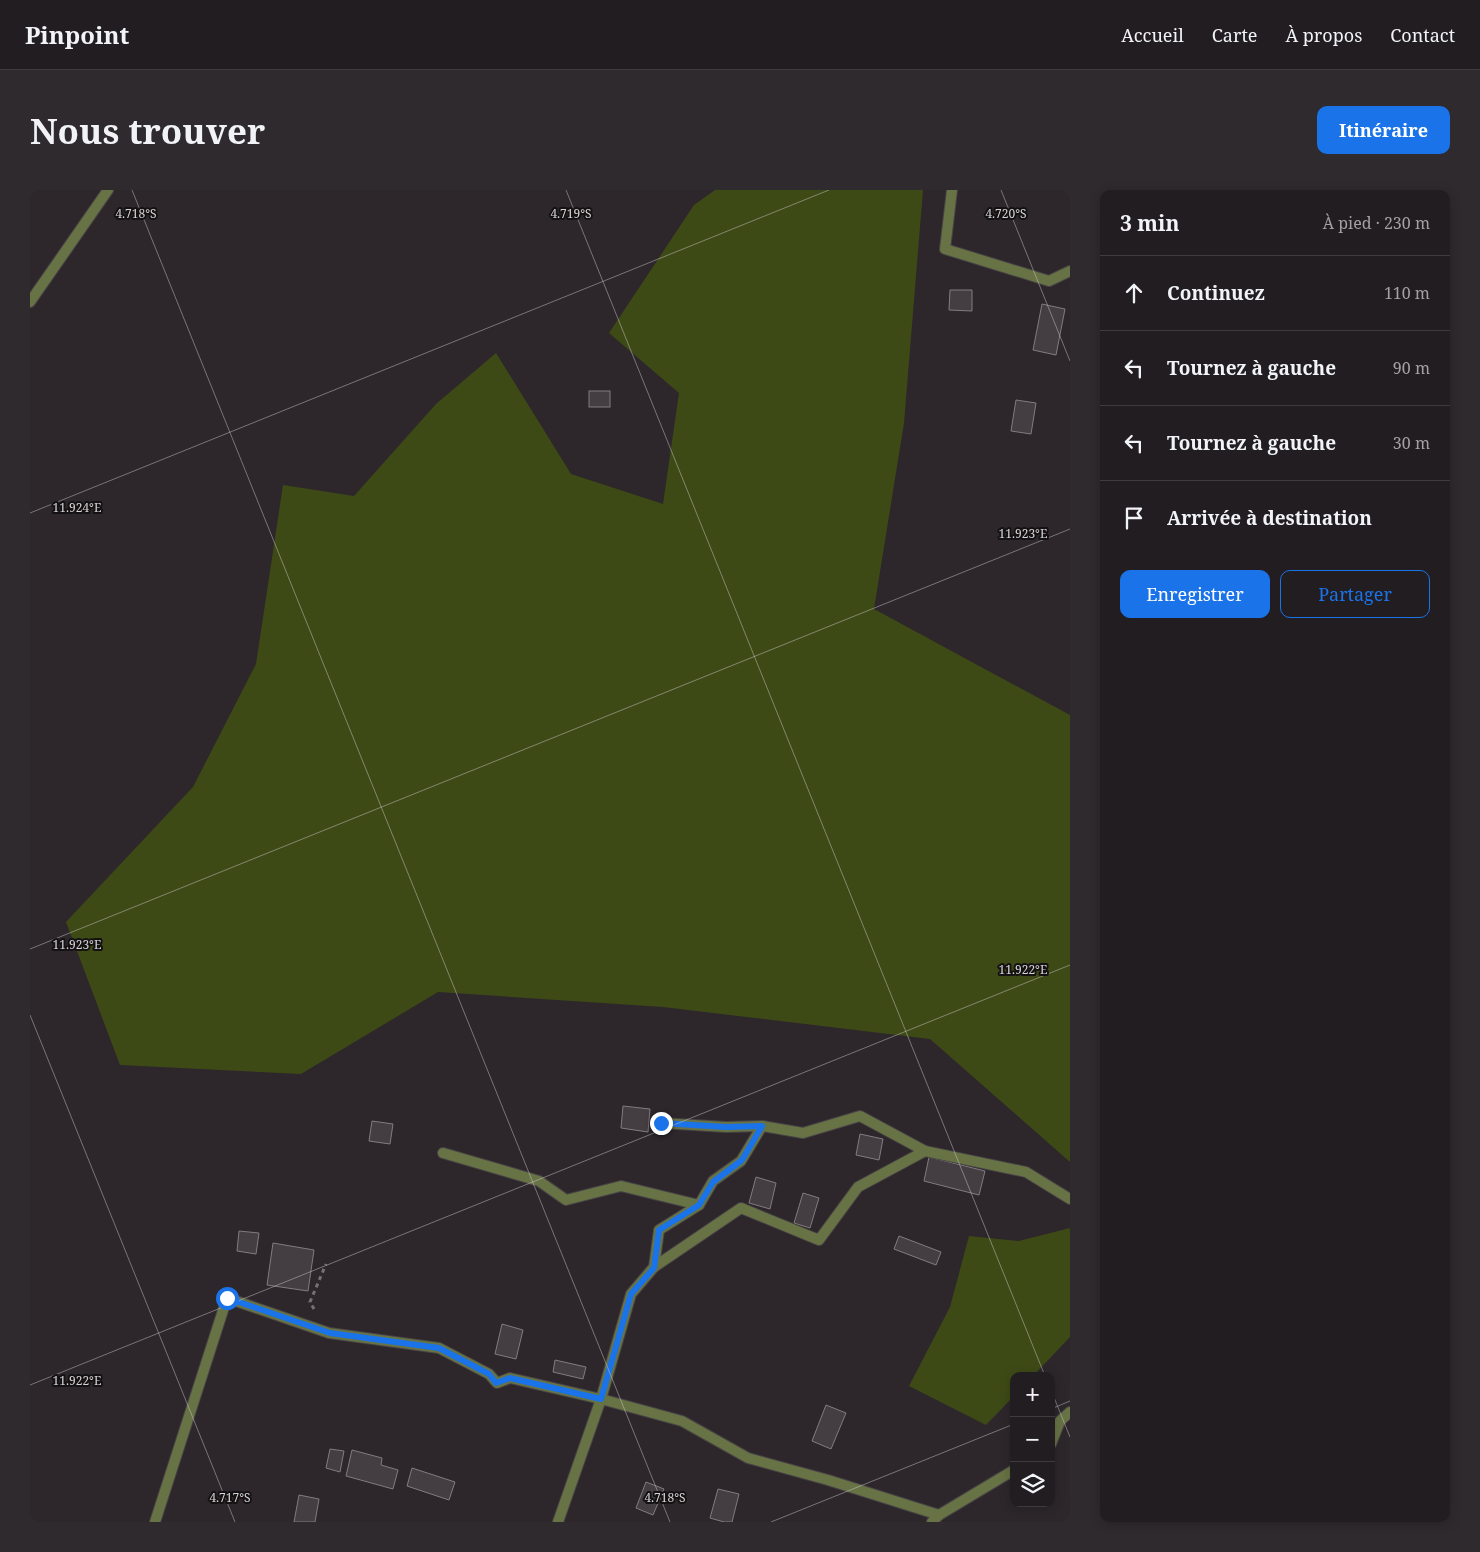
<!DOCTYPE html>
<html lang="fr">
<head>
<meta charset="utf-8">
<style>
  body { margin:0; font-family:"Noto Serif",serif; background:#2e2a2d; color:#f1f3f6 }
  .controls { position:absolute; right:15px; bottom:15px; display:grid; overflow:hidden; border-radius:10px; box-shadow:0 2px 12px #0003 }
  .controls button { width:45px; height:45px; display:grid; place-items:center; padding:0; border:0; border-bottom:1px solid #3f3b3e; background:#221d20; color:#f1f3f6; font:25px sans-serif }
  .stop { position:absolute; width:15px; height:15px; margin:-11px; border:4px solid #1a73e8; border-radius:50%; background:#fff }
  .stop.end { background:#1a73e8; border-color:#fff; box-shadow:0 1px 5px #0008 }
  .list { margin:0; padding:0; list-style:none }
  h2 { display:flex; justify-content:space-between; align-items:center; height:65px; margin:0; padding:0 20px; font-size:21px }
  h2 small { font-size:16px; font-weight:400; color:#a2a2a5 }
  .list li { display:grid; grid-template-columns:32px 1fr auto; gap:15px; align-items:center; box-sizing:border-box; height:75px; padding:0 20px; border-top:1px solid #3f3b3e }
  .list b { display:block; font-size:19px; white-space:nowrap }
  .list em { font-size:16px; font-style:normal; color:#a2a2a5 }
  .actions { display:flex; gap:10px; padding:15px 20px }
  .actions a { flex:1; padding:11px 0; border:1px solid #1a73e8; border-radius:10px; text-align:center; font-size:18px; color:#1a73e8 }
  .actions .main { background:#1a73e8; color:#fff }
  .icon { flex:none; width:28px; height:28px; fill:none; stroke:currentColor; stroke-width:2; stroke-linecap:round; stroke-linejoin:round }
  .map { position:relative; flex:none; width:1040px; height:1332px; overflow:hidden; border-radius:10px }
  header { display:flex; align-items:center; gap:30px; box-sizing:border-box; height:70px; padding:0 25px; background:#221d20; border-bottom:1px solid #3f3b3e }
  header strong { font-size:24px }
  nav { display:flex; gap:28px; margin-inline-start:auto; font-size:18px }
  .intro { display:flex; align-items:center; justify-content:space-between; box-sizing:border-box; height:120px; padding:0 30px }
  h1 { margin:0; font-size:35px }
  .button { padding:12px 22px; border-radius:10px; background:#1a73e8; color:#fff; font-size:18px; font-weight:700 }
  main { display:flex; gap:30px; padding:0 30px }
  aside { flex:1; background:#221d20; border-radius:10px; box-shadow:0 2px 12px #0003 }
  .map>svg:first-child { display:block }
  .green { fill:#3e4a16 }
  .building { fill:#443e42; stroke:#827b80 }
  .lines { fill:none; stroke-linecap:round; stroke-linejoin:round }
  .lane-casing { stroke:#484346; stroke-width:12 }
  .street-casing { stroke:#484346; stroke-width:12 }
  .path { stroke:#757074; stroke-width:3; stroke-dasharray:4 4; stroke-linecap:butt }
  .lane { stroke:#677344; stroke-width:10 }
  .street { stroke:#677344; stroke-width:10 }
  .route { stroke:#1a73e8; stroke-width:6 }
  .ticks { fill:none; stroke:#d7d3d6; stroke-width:1; stroke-opacity:0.45 }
  .ticks-label { font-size:12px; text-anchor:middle; fill:#d7d3d6; stroke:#131112; stroke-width:4; stroke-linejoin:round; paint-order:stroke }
</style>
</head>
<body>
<header>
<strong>Pinpoint</strong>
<nav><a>Accueil</a><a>Carte</a><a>À propos</a><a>Contact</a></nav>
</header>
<div class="intro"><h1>Nous trouver</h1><a class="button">Itinéraire</a></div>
<main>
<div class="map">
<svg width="1040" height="1332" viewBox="0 0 1040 1332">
  <rect width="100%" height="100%" fill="#2d272b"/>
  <g class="green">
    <path d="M 685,0 L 893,0 L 874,233 L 844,419 L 1040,525 L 1040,972 L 900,849 L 633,817 L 408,802 L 271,884 L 90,875 L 36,732 L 163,597 L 226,474 L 253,295 L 324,306 L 406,214 L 466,163 L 541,284 L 633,314 L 649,203 L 579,143 L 664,15 Z"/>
    <path d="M 1040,1038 L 1040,1147 L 1003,1186 L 984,1186 L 984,1206 L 956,1235 L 879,1196 L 920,1117 L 939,1046 L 989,1051 Z"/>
  </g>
  <g class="building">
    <path d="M 920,100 L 942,100 L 942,121 L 919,120 Z"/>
    <path d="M 1012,114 L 1035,119 L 1026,165 L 1003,160 Z"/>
    <rect x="559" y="201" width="21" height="16"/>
    <path d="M 986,210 L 1006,213 L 1001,244 L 981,241 Z"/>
    <path d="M 593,916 L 620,919 L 618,942 L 591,938 Z"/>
    <path d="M 342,931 L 363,934 L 360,954 L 339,951 Z"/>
    <path d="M 830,944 L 853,949 L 849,970 L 826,965 Z"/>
    <path d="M 899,967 L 955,981 L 949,1005 L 894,991 Z"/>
    <path d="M 726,987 L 746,993 L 740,1019 L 719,1013 Z"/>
    <path d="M 773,1003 L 789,1008 L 780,1038 L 764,1033 Z"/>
    <path d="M 209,1041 L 229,1043 L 226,1064 L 207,1061 Z"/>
    <path d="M 869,1046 L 911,1062 L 906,1075 L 864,1059 Z"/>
    <path d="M 243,1053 L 284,1060 L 278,1101 L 237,1095 Z"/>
    <path d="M 472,1134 L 493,1140 L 486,1169 L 465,1164 Z"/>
    <path d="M 525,1170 L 556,1177 L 553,1189 L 523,1182 Z"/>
    <path d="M 796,1215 L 816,1223 L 801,1259 L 782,1251 Z"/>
    <path d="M 300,1259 L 314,1261 L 310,1282 L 296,1278 Z"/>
    <path d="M 322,1260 L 352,1268 L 351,1275 L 368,1280 L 363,1299 L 316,1286 Z"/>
    <path d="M 382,1278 L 425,1292 L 419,1310 L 377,1296 Z"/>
    <path d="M 616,1292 L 634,1299 L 623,1325 L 606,1318 Z"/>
    <path d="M 688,1299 L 709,1304 L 702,1332 L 694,1332 L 680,1328 Z"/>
    <path d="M 269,1305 L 289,1309 L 285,1332 L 264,1332 Z"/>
  </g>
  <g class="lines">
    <defs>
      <g id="lane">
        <path d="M 631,933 L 696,937 L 732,936"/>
        <path d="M 413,963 L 509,991 L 536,1010 L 591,996 L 669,1015 L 629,1040 L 624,1077 L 601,1104 L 571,1209 L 528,1332"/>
        <path d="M 669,1015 L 683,991 L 711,971 L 732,936 L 773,943 L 830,926 L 895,961 L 996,982 L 1040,1009"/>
        <path d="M 624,1077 L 711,1018 L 789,1050 L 828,997 L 895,961"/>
        <path d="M 571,1209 L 652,1231 L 718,1268 L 798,1290 L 909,1325"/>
      </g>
      <g id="street">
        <path d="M 922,0 L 915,59 L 1019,91 L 1040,81"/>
        <path d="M 0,112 L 78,0"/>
        <path d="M 1021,1254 L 1030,1231 L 1040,1222"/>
        <path d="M 125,1332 L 197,1108 L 299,1143 L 409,1158 L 459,1184 L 467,1193 L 480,1188 L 571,1209"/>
        <path d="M 902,1332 L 909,1325 L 984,1280"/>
      </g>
    </defs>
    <use href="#lane" class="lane-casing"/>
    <use href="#street" class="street-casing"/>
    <path class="path" d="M 284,1119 L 280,1112 L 296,1074"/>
    <use href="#lane" class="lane"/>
    <use href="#street" class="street"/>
  </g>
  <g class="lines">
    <path class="route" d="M 197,1108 L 300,1143 L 409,1158 L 459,1184 L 466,1193 L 480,1188 L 571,1209 L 601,1104 L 624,1078 L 629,1040 L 669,1015 L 683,992 L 712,970 L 732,936 L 696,937 L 631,933"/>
  </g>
  <path class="ticks" d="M 102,0 L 640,1332M 536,0 L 1015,1186M 971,0 L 1040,171M 0,323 L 799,0M 0,759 L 1040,339M 0,825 L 205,1332M 0,1195 L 1040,775M 1021,1200 L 1040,1247M 1021,1219 L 1040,1211M 741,1332 L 984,1234"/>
  <g class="ticks-label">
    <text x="106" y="28">4.718°S</text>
    <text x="541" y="28">4.719°S</text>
    <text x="976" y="28">4.720°S</text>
    <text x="47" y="322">11.924°E</text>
    <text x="993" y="348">11.923°E</text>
    <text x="47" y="759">11.923°E</text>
    <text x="993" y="784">11.922°E</text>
    <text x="47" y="1195">11.922°E</text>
    <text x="200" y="1312">4.717°S</text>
    <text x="635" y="1312">4.718°S</text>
  </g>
</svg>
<div class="controls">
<button>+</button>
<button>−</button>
<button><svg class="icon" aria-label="layers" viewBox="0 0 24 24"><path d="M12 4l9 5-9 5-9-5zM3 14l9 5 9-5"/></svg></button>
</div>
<div class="stop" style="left:197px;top:1108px"></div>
<div class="stop end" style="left:631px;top:933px"></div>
</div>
<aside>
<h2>3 min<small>À pied · 230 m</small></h2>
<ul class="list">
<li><svg class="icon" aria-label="ahead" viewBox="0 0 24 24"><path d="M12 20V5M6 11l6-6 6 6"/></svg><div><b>Continuez</b></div><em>110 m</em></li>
<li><svg class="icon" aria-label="left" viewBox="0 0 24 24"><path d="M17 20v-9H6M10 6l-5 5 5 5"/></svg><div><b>Tournez à gauche</b></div><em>90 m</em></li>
<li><svg class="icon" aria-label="left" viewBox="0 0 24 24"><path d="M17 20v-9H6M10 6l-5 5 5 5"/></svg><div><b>Tournez à gauche</b></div><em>30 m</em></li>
<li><svg class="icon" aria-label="arrive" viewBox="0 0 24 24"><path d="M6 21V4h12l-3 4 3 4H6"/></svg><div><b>Arrivée à destination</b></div></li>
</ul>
<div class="actions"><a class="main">Enregistrer</a><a>Partager</a></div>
</aside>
</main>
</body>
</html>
